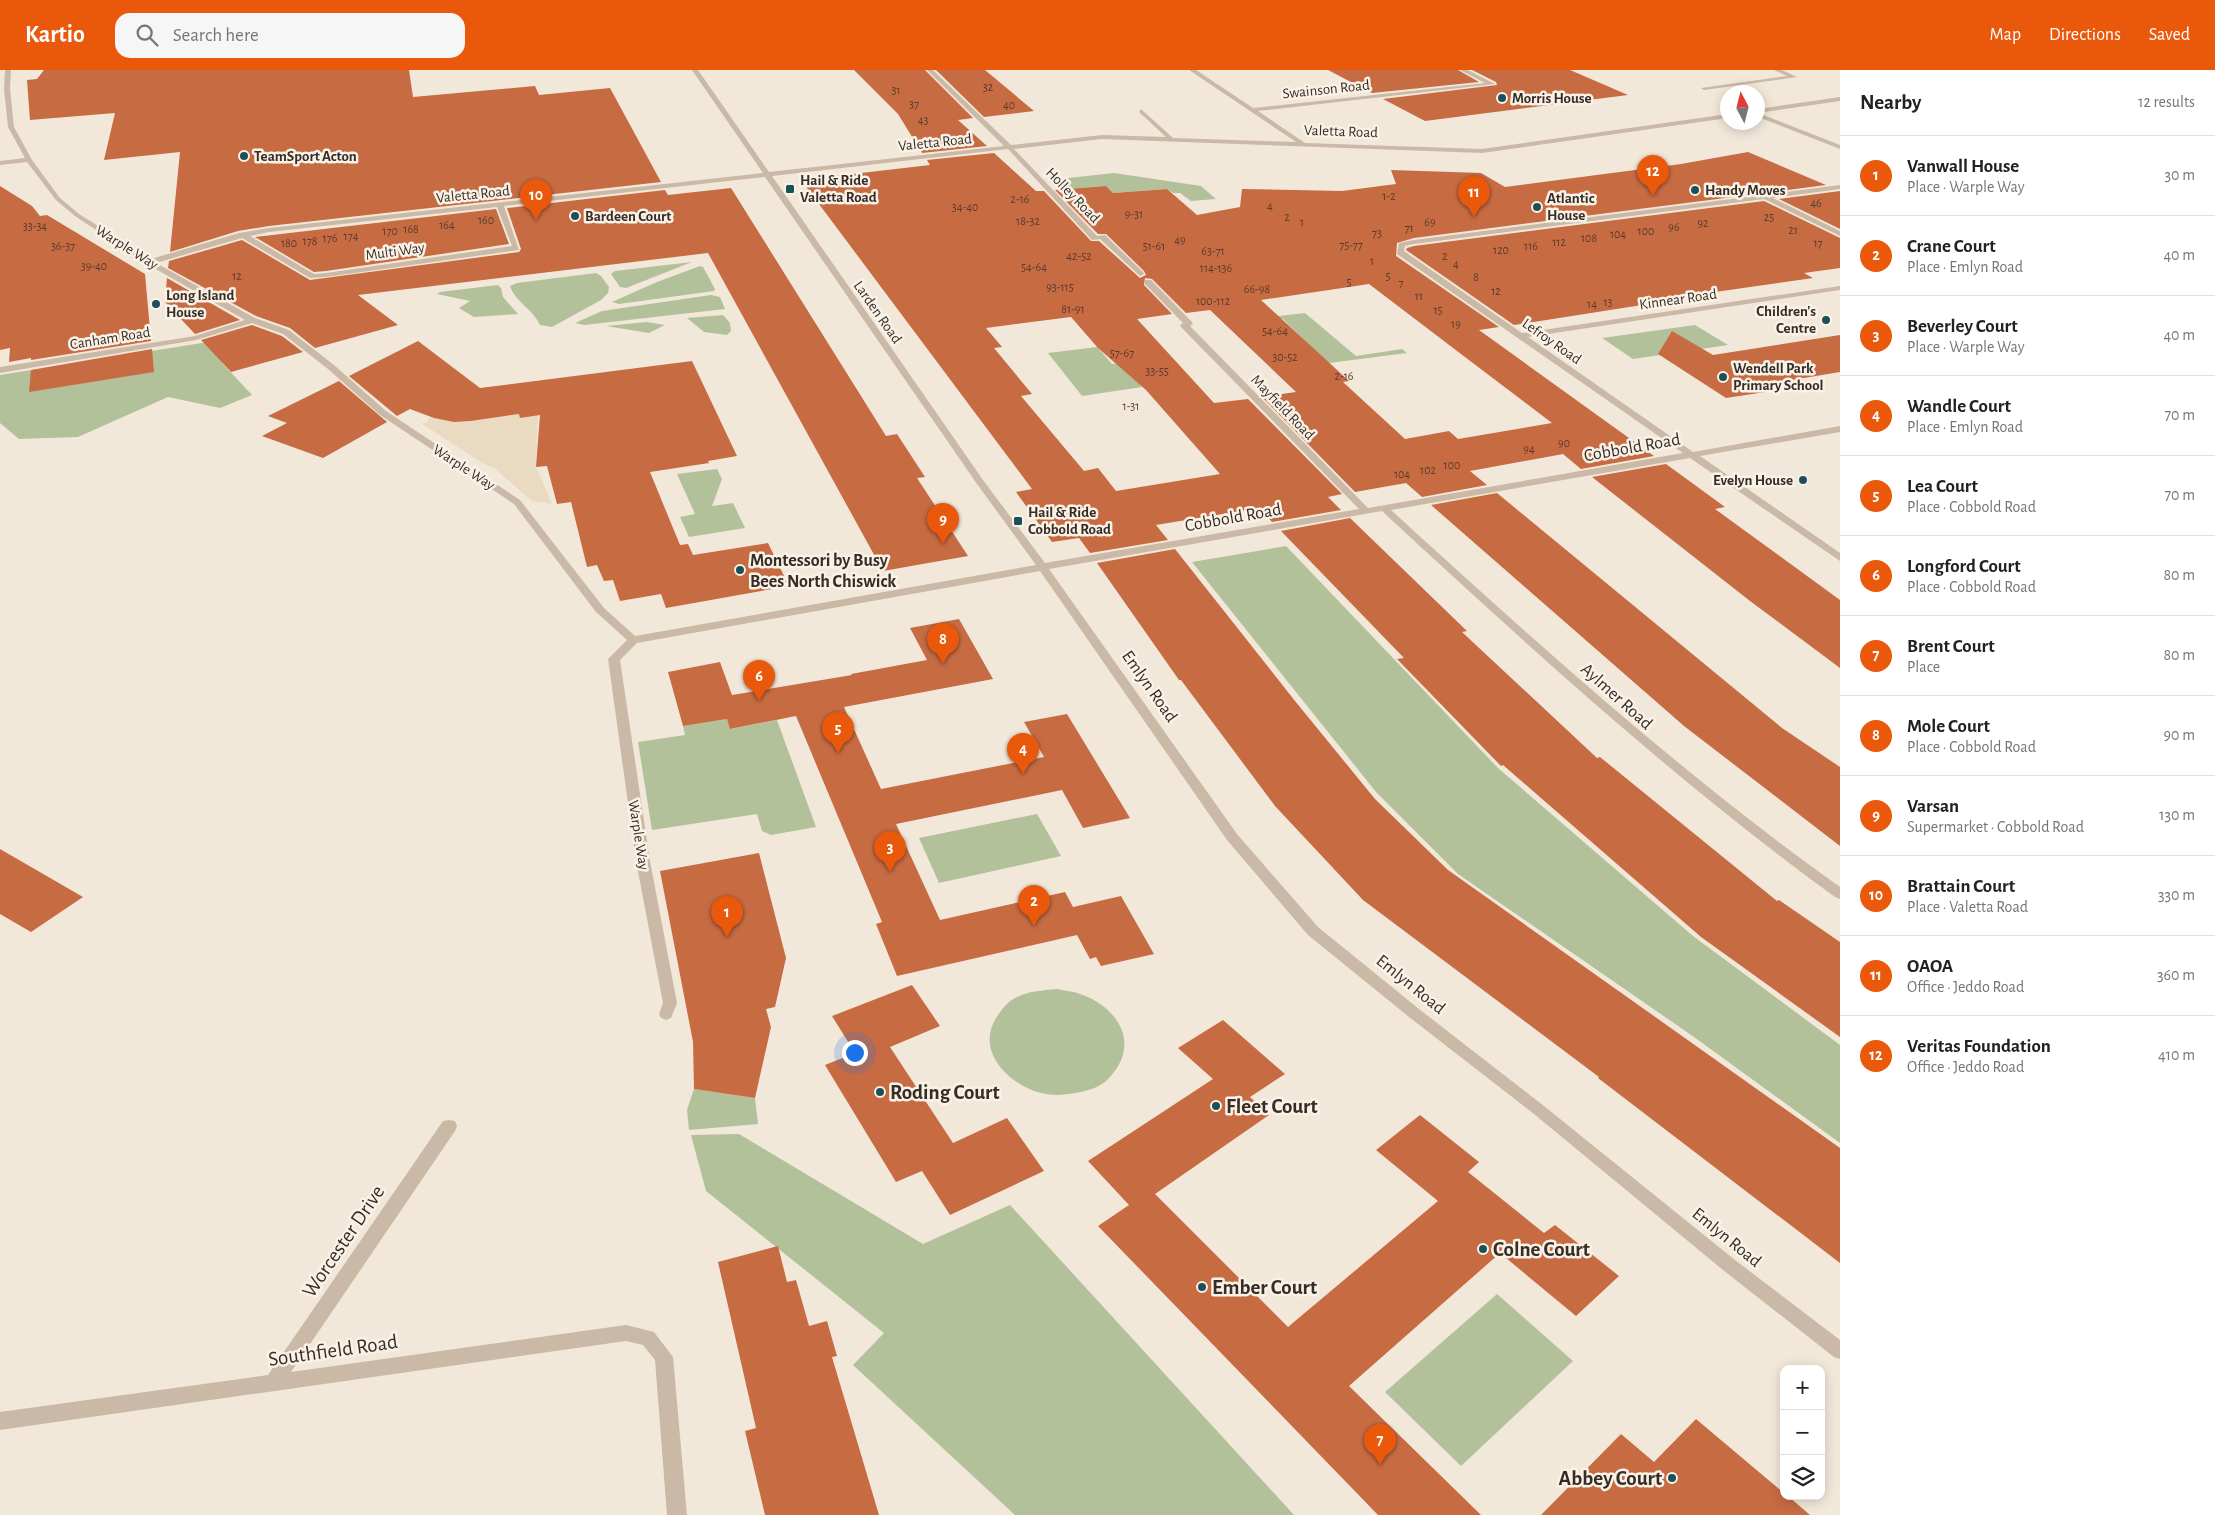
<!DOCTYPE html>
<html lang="en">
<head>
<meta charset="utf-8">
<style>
  body { margin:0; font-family:"Alegreya Sans",sans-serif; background:#f6f6f6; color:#222 }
  .controls { position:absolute; right:15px; bottom:15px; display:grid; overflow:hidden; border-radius:10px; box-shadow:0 2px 12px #0003 }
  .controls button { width:45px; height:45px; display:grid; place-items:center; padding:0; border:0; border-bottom:1px solid #e0e0e0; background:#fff; color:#222; font:25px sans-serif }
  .compass { position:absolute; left:1720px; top:15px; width:45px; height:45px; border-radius:50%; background:#fff; box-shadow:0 2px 12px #0003; rotate:353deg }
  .you { position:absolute; left:854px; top:982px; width:18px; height:18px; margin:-12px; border:4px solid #fff; border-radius:50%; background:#1a73e8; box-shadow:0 0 0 8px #1a73e833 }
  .badge { display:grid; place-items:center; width:32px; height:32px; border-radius:50%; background:#ea580c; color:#fff; font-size:16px; font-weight:700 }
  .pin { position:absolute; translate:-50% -41px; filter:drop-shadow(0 1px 2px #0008) }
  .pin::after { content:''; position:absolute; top:26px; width:18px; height:15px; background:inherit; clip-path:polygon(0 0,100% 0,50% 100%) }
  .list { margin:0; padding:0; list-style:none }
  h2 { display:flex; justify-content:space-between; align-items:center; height:65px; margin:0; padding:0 20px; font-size:21px }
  h2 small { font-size:16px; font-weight:400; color:#767676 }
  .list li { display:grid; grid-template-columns:32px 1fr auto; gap:15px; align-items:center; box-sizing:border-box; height:80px; padding:0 20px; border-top:1px solid #e0e0e0 }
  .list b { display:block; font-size:19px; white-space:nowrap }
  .list p { margin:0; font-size:16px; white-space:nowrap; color:#767676 }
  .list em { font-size:16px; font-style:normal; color:#767676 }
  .icon { flex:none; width:28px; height:28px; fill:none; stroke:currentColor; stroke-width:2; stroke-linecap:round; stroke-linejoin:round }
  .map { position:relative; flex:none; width:1840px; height:1445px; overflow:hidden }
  header { display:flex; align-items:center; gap:30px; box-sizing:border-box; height:70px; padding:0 25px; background:#ea580c; color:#fff }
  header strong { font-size:24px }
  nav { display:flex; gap:28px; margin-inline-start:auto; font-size:18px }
  .search { width:350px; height:45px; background:#f6f6f6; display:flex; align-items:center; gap:12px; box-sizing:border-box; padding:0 18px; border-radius:15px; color:#767676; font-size:19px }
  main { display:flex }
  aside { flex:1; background:#fff }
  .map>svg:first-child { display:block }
  .green { fill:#b2c19a }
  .plaza { fill:#eadac1 }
  .building { fill:#c76b43; fill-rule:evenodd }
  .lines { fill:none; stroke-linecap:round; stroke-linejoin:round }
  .street { fill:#cab9a6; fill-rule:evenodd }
  .poi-dot { fill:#1c5058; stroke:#faf2e6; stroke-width:2 }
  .labels { text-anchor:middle; stroke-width:5; stroke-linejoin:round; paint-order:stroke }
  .far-number-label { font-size:12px; fill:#5a3c2e }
  .far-street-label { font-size:15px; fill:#362d27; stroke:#faf2e6 }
  .far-poi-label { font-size:15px; font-weight:bold; fill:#362d27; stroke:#faf2e6; text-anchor:start }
  .street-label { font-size:18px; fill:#362d27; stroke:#faf2e6 }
  .poi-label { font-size:18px; font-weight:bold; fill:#362d27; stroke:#faf2e6; text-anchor:start }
  .near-poi-label { font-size:21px; font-weight:bold; fill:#362d27; stroke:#faf2e6; text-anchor:start }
  .near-street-label { font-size:21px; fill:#362d27; stroke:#faf2e6 }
</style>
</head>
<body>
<header>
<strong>Kartio</strong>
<div class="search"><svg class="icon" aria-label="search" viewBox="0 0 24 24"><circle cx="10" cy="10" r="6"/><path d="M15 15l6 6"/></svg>Search here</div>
<nav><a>Map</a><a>Directions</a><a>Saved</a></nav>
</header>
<main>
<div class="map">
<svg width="1840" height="1445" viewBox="0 0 1840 1445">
  <rect width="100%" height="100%" fill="#f2e8da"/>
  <g class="green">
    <path d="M 1114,103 L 1201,116 L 1216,129 L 1191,131 L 1180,123 L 1173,123 L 1167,119 L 1113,123 L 1106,116 L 1067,119 L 1059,109 Z"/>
    <path d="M 692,192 L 626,218 L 620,217 L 611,204 L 615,201 Z"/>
    <path d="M 700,196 L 703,197 L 715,219 L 714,221 L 619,234 L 612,232 L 657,212 Z"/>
    <path d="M 596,203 L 601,206 L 609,217 L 608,223 L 601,230 L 552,257 L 540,255 C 533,239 516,233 510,216 L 517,213 Z"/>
    <path d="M 498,215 L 501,218 L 503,227 L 518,244 L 474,247 L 459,238 L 470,231 L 437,224 L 440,222 Z"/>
    <path d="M 711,225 L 720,227 L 725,239 L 584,255 L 575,253 L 602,241 Z"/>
    <path d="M 1305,243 L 1356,286 L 1402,279 L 1407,283 L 1321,294 L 1303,269 L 1283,249 L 1248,254 L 1244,250 Z"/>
    <path d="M 723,245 L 730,253 L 731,261 L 727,265 L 704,262 L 687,248 Z"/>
    <path d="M 646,252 L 665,255 L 649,263 L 606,256 Z"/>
    <path d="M 1695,255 L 1728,275 L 1633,289 L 1602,268 Z"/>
    <path d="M 246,266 L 222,293 L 252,325 L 220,338 L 168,327 L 78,367 L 19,369 L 0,353 L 0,305 Z"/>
    <path d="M 1097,277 L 1112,294 L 1121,293 L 1142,317 L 1082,326 L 1048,283 Z"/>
    <path d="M 717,399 L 722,409 L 712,436 L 733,433 L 745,458 L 689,467 L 680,447 L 695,444 L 677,404 Z"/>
    <path d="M 1286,476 L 1498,698 L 1693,866 L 1840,975 L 1840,1073 L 1694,967 L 1458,804 L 1376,722 L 1192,492 Z"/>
    <path d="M 727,649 L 731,659 L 777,650 L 816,757 L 771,765 L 762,761 L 757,744 L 652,760 L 638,672 L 685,665 L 683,656 Z"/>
    <path d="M 1037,744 L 1061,786 L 939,813 L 919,768 Z"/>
    <path d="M 1058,919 C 1065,921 1073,921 1080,924 C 1119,937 1141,975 1109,1008 C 1101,1017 1088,1021 1075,1023 C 1065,1025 1052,1026 1041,1023 C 1010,1015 975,982 996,948 C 1001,940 1008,931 1017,927 C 1030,921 1044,920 1058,919 Z"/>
    <path d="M 694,1019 L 755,1028 L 758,1054 L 689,1060 L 687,1040 Z"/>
    <path d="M 739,1064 L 923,1174 L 1010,1135 L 1294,1445 L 1015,1445 L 853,1295 L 884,1263 L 706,1121 L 691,1065 Z"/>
    <path d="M 1497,1224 L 1573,1291 L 1461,1396 L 1385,1322 Z"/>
  </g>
  <path class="plaza" d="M 519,344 L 538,345 L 536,397 L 552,434 L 532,431 L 494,398 L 482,393 L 421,353 L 427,353 L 429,347 L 449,351 L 464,352 Z"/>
  <g class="building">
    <path d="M 44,0 L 409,0 L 413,27 L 535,16 L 539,25 L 610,18 L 661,112 L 269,156 L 238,161 L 170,182 L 180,82 L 104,90 L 115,43 L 30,50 L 27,10 L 37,9 Z"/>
    <path d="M 854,0 L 925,0 L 973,48 L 958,50 L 987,76 L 922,83 L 898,44 Z"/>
    <path d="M 936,0 L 985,0 L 1034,41 L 984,47 Z"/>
    <path d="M 1328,0 L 1458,0 L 1479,12 L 1372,23 Z"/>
    <path d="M 1472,0 L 1570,0 L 1628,25 L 1425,51 L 1383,29 L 1497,15 L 1496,12 Z"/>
    <path d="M 1748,82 L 1826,115 L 1414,168 L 1397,173 L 1396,186 L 1499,257 L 1479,260 L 1654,386 L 1581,399 L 1563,384 L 1470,401 L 1487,415 L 1422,427 L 1406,413 L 1355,422 L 1262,327 L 1296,322 L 1210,240 L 1186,243 L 1152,209 L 1145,208 L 1144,215 L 1172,244 L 1137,249 L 1214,333 L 1248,329 L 1342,424 L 1328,427 L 1341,440 L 1272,452 L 1259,438 L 1156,455 L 1168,470 L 1090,483 L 1079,468 L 1052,472 L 1016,422 L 1032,419 L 801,110 L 930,95 L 927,90 L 994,83 L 1036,121 L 1044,121 L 1091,171 L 1099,171 L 1140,208 L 1146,205 L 1144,201 L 1106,164 L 1098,164 L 1055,120 L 1106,116 L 1113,123 L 1167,119 L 1197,145 L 1240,137 L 1242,119 L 1342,121 L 1396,114 L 1391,100 L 1481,103 L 1505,117 L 1681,94 ZM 1369,214 L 1461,284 L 1552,353 L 1458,369 L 1449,361 L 1405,369 L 1343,312 L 1349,311 L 1261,230 ZM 1071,247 L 1098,278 L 1146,320 L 1220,404 L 1116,421 L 1098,398 L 1084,401 L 1021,326 L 1032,324 L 994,278 L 1002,277 L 986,258 Z"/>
    <path d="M 0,116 L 32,136 L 40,146 L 47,145 L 145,204 L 151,271 L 31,290 L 31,288 L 9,292 L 10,278 L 0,280 Z"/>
    <path d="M 731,118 L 886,366 L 897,364 L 925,407 L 917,408 L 968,486 L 883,501 L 708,183 L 358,225 L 398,255 L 315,278 L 290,258 L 256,246 L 168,198 L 169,191 L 242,170 L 310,210 L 519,182 L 521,179 L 507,138 L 665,120 L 668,125 Z"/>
    <path d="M 1840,121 L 1840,159 L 1779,129 Z"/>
    <path d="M 1764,131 L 1840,168 L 1840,198 L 1804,203 L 1813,208 L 1638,233 L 1642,235 L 1514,255 L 1406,180 L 1407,178 L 1414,176 Z"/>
    <path d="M 496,139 L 509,174 L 326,201 L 314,202 L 255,167 Z"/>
    <path d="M 167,208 L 240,250 L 195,264 L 165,232 Z"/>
    <path d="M 252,255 L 282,266 L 303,282 L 231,302 L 201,270 Z"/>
    <path d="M 1672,261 L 1713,285 L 1840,265 L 1840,302 L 1761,315 L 1772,321 L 1726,328 L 1658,284 Z"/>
    <path d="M 418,271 L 480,318 L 692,291 L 737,386 L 708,391 L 709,393 L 650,402 L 680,475 L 688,474 L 693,485 L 768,473 L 789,516 L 666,538 L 661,524 L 620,531 L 613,510 L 604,511 L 597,495 L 587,497 L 571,432 L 557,434 L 547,396 L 536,397 L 540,345 L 520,348 L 519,344 L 471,351 L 454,352 L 434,348 L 410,339 L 397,346 L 349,306 Z"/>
    <path d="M 152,279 L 154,302 L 29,322 L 31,300 Z"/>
    <path d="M 339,311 L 387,352 L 323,388 L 262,366 L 287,353 L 268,346 Z"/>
    <path d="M 1666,394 L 1725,437 L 1715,439 L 1840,530 L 1840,598 L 1750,531 L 1592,407 Z"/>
    <path d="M 1497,423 L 1782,658 L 1840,697 L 1840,776 L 1684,656 L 1431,435 Z"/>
    <path d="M 1350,448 L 1467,561 L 1462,562 L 1597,688 L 1600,687 L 1777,831 L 1779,830 L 1840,872 L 1840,967 L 1701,867 L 1503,695 L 1501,696 L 1397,589 L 1404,588 L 1281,461 Z"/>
    <path d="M 1175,479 L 1295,631 L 1375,729 L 1448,800 L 1840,1078 L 1840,1193 L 1598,1008 L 1599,1007 L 1363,830 L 1275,736 L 1181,610 L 1179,610 L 1097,493 Z"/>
    <path d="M 959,549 L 993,609 L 844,637 L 881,719 L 1044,687 L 1024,652 L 1067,644 L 1130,748 L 1083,758 L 1062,720 L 896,754 L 940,850 L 1065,822 L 1073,837 L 1121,826 L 1154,884 L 1101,896 L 1096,887 L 1090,889 L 1077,865 L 897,906 L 876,854 L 882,852 L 796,646 L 730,659 L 727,649 L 683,656 L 668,602 L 720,592 L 732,625 L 852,605 L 851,604 L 927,590 L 910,558 Z"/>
    <path d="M 0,779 L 83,827 L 31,862 L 0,844 Z"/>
    <path d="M 759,783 L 786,888 L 775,937 L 766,939 L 771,957 L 755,1028 L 694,1019 L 693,972 L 660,801 Z"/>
    <path d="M 912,915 L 940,956 L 890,977 L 953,1073 L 1007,1048 L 1044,1101 L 950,1145 L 922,1101 L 896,1112 L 825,995 L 855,983 L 832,946 Z"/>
    <path d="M 1223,950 L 1285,1004 L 1250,1027 L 1269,1045 L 1155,1124 L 1288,1257 L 1438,1131 L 1376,1080 L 1420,1045 L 1479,1092 L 1468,1102 L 1544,1163 L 1555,1155 L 1619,1206 L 1576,1246 L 1500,1183 L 1349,1316 L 1481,1445 L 1378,1445 L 1098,1156 L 1129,1135 L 1088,1091 L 1213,1009 L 1178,978 Z"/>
    <path d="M 778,1176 L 787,1212 L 796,1210 L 809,1256 L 827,1251 L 837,1286 L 832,1287 L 879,1445 L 765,1445 L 745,1361 L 756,1358 L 718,1192 Z"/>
    <path d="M 1696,1349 L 1784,1423 L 1784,1426 L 1788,1426 L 1810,1445 L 1541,1445 L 1621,1364 L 1654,1392 Z"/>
  </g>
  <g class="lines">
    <g class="street">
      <path d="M 5,0 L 11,0 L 10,19 L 14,57 L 32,90 L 60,128 L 79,144 L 151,189 L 239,163 L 269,158 L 763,103 L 692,0 L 698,0 L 769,102 L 1004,76 L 927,0 L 933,0 L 1011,75 L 1102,65 L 1166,67 L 1139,42 L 1141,39 L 1173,68 L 1296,72 L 1189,0 L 1196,0 L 1253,38 L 1485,13 L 1460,0 L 1468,0 L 1495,14 L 1258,41 L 1305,73 L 1482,79 L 1728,44 L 1728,48 L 1482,83 L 1102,69 L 1014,79 L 1097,166 L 1105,165 L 1143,202 L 1144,204 L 1140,206 L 1100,169 L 1092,170 L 1008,79 L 772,106 L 983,410 L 1045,493 L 1359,439 L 1181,257 L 1180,255 L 1183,253 L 1145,214 L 1145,210 L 1151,210 L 1192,252 L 1193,254 L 1190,256 L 1368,438 L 1683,383 L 1397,184 L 1399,173 L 1414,170 L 1840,115 L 1840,119 L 1773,128 L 1840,161 L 1840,166 L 1764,129 L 1414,174 L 1405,176 L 1404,181 L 1522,263 L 1840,216 L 1840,220 L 1528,267 L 1693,382 L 1840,356 L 1840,362 L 1700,386 L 1840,483 L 1840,491 L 1690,388 L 1391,440 C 1536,572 1680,703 1840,817 L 1840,829 L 1835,827 C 1674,710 1528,576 1382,441 L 1049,499 L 1237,764 L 1318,857 L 1419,939 L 1544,1036 L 1735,1190 L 1840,1270 L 1840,1289 L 1834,1287 L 1723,1200 L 1534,1044 L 1409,947 L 1308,865 L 1227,770 L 1040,501 L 637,573 L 620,590 L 650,791 L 677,933 L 671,948 L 666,950 L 661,948 L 659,944 L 663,933 L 636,791 L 608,589 L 627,570 L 596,542 L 514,434 L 380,345 L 328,299 L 283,264 L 252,253 L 196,270 L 0,303 L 0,297 L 195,266 L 245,250 L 147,194 L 75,146 L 56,130 L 27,92 L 0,95 L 0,91 L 25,88 L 8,57 L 4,19 ZM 765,107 L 977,414 L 1036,495 L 635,566 L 604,538 L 520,430 L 386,341 L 334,295 L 289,260 L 255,248 L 156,193 L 242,168 L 310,208 L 326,207 L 519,180 L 504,136 ZM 497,137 L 512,176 L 326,203 L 314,204 L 250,166 L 269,162 Z"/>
      <path d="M 1774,0 L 1782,0 L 1797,7 L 1704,20 L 1701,18 L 1787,6 Z"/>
      <path d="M 1840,27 L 1840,31 L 1758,43 L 1758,39 Z"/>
      <path d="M 1758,43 L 1840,75 L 1840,79 L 1758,47 Z"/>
      <path d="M 449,1050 L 455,1051 L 457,1056 L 455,1061 L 291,1302 L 626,1255 L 654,1262 L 673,1287 L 687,1445 L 667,1445 L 655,1290 L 643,1275 L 626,1271 L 0,1360 L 0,1342 L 268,1305 L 443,1051 Z"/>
    </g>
  </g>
  <g class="poi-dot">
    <circle cx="1502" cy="28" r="5"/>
    <circle cx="244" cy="86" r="5"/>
    <rect x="785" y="114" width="10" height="10" rx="2.5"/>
    <circle cx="1695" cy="120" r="5"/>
    <circle cx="1537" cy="137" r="5"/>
    <circle cx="575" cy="146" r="5"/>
    <circle cx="156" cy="234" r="5"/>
    <circle cx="1826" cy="250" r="5"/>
    <circle cx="1723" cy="307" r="5"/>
    <circle cx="1803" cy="410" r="5"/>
    <rect x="1013" y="446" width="10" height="10" rx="2.5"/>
    <circle cx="740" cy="500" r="5"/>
    <circle cx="880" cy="1022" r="5"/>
    <circle cx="1216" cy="1036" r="5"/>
    <circle cx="1483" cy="1179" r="5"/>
    <circle cx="1202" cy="1217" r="5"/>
    <circle cx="1672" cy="1408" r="5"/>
  </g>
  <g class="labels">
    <g class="far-number-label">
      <text x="988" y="21">32</text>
      <text x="896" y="24">31</text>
      <text x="914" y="38">37</text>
      <text x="1009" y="39">40</text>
      <text x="923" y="54">43</text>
      <text x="1389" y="130">1-2</text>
      <text x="1020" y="133">2-16</text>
      <text x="1816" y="137">46</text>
      <text x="1270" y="140">4</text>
      <text x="965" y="141">34-40</text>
      <text x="1134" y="148">9-31</text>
      <text x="1287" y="151">2</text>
      <text x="1769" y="151">25</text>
      <text x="486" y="154">160</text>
      <text x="1028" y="155">18-32</text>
      <text x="1302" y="156">1</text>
      <text x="1430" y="156">69</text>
      <text x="1703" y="157">92</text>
      <text x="447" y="159">164</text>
      <text x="35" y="160">33-34</text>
      <text x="1674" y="161">96</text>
      <text x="1409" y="162">71</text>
      <text x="411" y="163">168</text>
      <text x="1793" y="164">21</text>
      <text x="390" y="165">170</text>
      <text x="1646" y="165">100</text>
      <text x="1377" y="167">73</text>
      <text x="1618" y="168">104</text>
      <text x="351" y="170">174</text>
      <text x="330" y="172">176</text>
      <text x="1589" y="172">108</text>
      <text x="1180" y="174">49</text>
      <text x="310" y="175">178</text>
      <text x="1559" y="176">112</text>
      <text x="289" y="177">180</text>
      <text x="1818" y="177">17</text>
      <text x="1351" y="179">75-77</text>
      <text x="63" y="180">36-37</text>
      <text x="1154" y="180">51-61</text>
      <text x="1531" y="180">116</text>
      <text x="1501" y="184">120</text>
      <text x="1213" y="185">63-71</text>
      <text x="1079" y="190">42-52</text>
      <text x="1445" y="190">2</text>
      <text x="1372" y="195">1</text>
      <text x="1456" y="198">4</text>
      <text x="94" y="200">39-40</text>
      <text x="1034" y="201">54-64</text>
      <text x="1216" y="202">114-136</text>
      <text x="237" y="210">12</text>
      <text x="1388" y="210">5</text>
      <text x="1476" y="211">8</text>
      <text x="1349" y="216">5</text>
      <text x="1401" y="217">7</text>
      <text x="1060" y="221">93-115</text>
      <text x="1257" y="223">66-98</text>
      <text x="1496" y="225">12</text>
      <text x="1419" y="230">11</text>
      <text x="1213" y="235">100-112</text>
      <text x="1608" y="236">13</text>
      <text x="1592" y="238">14</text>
      <text x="1073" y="243">81-91</text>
      <text x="1438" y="244">15</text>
      <text x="1456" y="258">19</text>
      <text x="1275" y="265">54-64</text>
      <text x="1122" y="287">57-67</text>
      <text x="1285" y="291">30-52</text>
      <text x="1157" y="305">33-55</text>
      <text x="1344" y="310">2-16</text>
      <text x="1131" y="340">1-31</text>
      <text x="1564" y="377">90</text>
      <text x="1529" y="383">94</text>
      <text x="1452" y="399">100</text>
      <text x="1428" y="404">102</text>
      <text x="1402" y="408">104</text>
    </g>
    <g class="far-street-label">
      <text transform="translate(1326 19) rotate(-6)" y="5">Swainson Road</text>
      <text transform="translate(1341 61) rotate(2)" y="5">Valetta Road</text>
      <text transform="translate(935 72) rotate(-6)" y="5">Valetta Road</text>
      <text transform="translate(473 124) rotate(-6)" y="5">Valetta Road</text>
      <text transform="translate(1073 125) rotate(46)" y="5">Holley Road</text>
      <text transform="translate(127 177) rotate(32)" y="5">Warple Way</text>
      <text transform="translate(395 181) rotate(-8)" y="5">Multi Way</text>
      <text transform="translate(1678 229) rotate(-8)" y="5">Kinnear Road</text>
      <text transform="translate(878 242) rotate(55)" y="5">Larden Road</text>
      <text transform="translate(110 268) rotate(-9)" y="5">Canham Road</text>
      <text transform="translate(1552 271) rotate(35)" y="5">Lefroy Road</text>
      <text transform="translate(1283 337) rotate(46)" y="5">Mayfield Road</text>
      <text transform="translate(464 397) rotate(33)" y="5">Warple Way</text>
      <text transform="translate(639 765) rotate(81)" y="5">Warple Way</text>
    </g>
    <g class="far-poi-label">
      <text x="1512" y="33">Morris House</text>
      <text x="254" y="91">TeamSport Acton</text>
      <text x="800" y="115">Hail &amp; Ride<tspan x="800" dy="17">Valetta Road</tspan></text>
      <text x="1705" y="125">Handy Moves</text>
      <text x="1547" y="133">Atlantic<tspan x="1547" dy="17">House</tspan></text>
      <text x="585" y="151">Bardeen Court</text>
      <text x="166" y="230">Long Island<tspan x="166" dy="17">House</tspan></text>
      <text x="1816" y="246" text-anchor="end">Children's<tspan x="1816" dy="17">Centre</tspan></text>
      <text x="1733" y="303">Wendell Park<tspan x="1733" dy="17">Primary School</tspan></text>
      <text x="1793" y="415" text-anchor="end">Evelyn House</text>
      <text x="1028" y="447">Hail &amp; Ride<tspan x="1028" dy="17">Cobbold Road</tspan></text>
    </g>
    <g class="street-label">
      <text transform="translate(1632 377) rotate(-10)" y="6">Cobbold Road</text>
      <text transform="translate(1233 447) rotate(-10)" y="6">Cobbold Road</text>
      <text transform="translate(1150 616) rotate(55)" y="6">Emlyn Road</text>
      <text transform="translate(1617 626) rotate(42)" y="6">Aylmer Road</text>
      <text transform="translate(1411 914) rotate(39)" y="6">Emlyn Road</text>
      <text transform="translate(1727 1167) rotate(39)" y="6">Emlyn Road</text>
    </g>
    <g class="poi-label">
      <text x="750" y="496">Montessori by Busy<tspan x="750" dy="21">Bees North Chiswick</tspan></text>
    </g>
    <g class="near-poi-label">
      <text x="890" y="1029">Roding Court</text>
      <text x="1226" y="1043">Fleet Court</text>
      <text x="1493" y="1186">Colne Court</text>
      <text x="1212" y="1224">Ember Court</text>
      <text x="1662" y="1415" text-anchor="end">Abbey Court</text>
    </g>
    <g class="near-street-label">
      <text transform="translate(343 1171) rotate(-56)" y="7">Worcester Drive</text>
      <text transform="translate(333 1280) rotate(-8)" y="7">Southfield Road</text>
    </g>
  </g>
</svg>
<div class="controls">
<button>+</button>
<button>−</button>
<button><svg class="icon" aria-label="layers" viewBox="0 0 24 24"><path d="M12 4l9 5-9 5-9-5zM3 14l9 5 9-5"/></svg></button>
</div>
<svg class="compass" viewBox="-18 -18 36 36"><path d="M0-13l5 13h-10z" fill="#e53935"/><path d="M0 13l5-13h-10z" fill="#767676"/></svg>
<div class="you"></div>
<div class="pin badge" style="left:727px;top:867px">1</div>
<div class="pin badge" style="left:1034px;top:856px">2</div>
<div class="pin badge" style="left:890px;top:802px">3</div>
<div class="pin badge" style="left:1023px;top:704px">4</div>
<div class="pin badge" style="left:838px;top:683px">5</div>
<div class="pin badge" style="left:759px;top:631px">6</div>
<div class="pin badge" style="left:1380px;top:1395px">7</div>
<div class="pin badge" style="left:943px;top:594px">8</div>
<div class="pin badge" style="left:943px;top:474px">9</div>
<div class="pin badge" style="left:536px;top:150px">10</div>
<div class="pin badge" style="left:1474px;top:147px">11</div>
<div class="pin badge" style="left:1653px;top:126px">12</div>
</div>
<aside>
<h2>Nearby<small>12 results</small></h2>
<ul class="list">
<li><span class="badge">1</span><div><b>Vanwall House</b><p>Place · Warple Way</p></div><em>30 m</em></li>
<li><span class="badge">2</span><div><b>Crane Court</b><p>Place · Emlyn Road</p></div><em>40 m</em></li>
<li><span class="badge">3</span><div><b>Beverley Court</b><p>Place · Warple Way</p></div><em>40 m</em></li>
<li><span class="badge">4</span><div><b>Wandle Court</b><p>Place · Emlyn Road</p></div><em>70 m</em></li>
<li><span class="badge">5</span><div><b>Lea Court</b><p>Place · Cobbold Road</p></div><em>70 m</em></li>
<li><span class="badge">6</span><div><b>Longford Court</b><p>Place · Cobbold Road</p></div><em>80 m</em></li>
<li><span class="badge">7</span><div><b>Brent Court</b><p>Place</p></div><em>80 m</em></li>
<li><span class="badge">8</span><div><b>Mole Court</b><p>Place · Cobbold Road</p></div><em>90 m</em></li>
<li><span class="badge">9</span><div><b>Varsan</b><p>Supermarket · Cobbold Road</p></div><em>130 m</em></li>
<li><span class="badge">10</span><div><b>Brattain Court</b><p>Place · Valetta Road</p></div><em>330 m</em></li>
<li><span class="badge">11</span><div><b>OAOA</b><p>Office · Jeddo Road</p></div><em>360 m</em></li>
<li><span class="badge">12</span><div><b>Veritas Foundation</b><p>Office · Jeddo Road</p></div><em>410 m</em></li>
</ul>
</aside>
</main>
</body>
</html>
